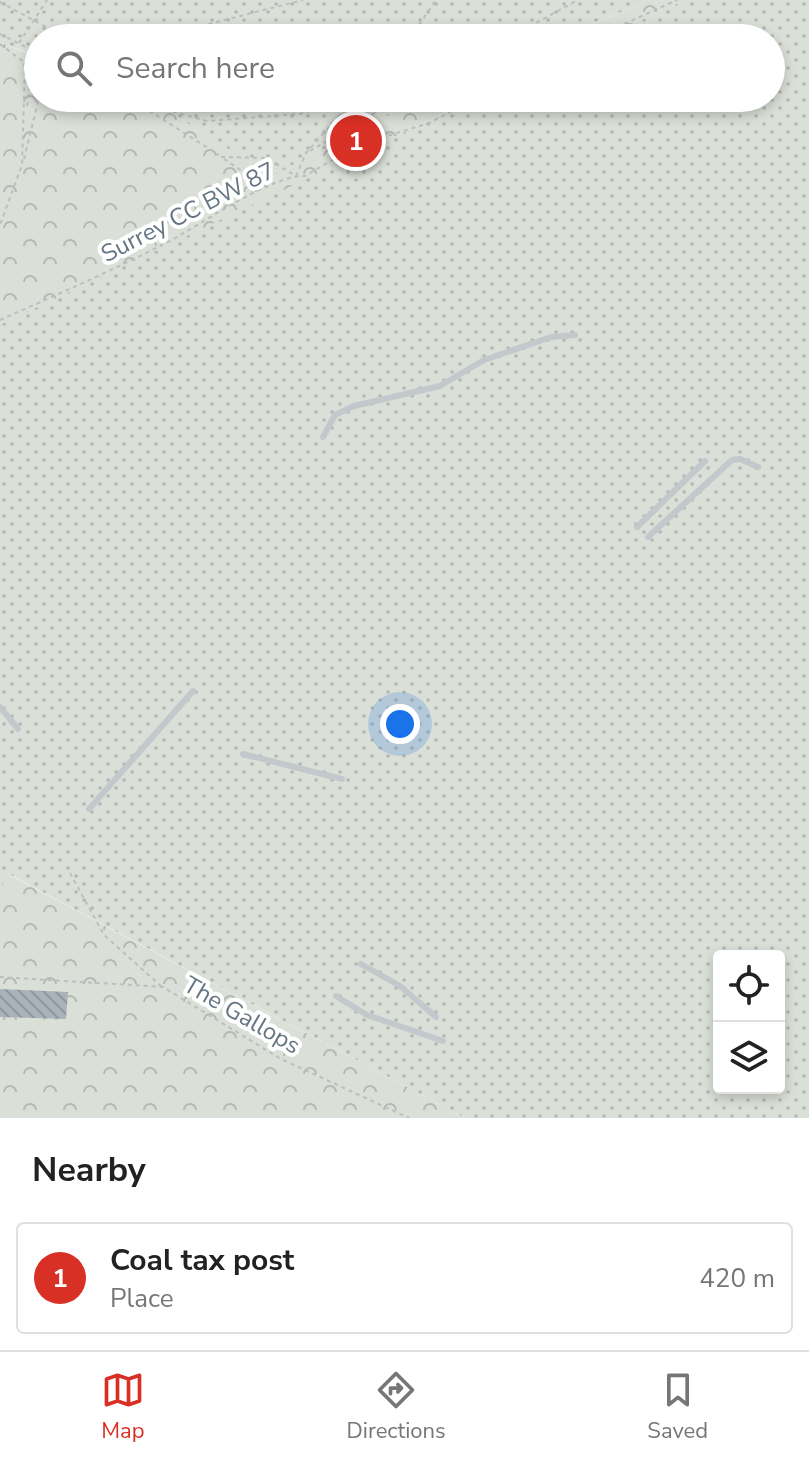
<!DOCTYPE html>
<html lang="en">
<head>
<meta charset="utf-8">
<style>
  body { margin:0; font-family:"Nunito Sans",sans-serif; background:#f2f2f2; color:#222 }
  .controls { position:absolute; right:24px; bottom:24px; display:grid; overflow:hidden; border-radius:8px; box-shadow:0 4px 12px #0003 }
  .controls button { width:72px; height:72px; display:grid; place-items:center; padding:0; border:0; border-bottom:2px solid #e0e0e0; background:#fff; color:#222; font:40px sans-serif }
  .you { position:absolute; left:400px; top:724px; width:28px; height:28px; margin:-20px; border:6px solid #fff; border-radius:50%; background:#1a73e8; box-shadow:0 0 0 12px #1a73e833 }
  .badge { display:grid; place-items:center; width:52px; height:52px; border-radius:50%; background:#d93025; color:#fff; font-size:26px; font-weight:700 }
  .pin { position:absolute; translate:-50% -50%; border:4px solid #fff; box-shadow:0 2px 8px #0006 }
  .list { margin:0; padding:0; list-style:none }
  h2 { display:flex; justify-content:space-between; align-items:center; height:104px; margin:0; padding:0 32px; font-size:34px }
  h2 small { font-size:26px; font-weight:400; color:#767676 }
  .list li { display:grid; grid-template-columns:52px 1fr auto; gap:24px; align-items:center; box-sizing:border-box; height:112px; margin:0 16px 16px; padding:0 16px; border:2px solid #e0e0e0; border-radius:8px }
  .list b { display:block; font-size:30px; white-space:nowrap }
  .list p { margin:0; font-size:26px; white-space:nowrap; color:#767676 }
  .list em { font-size:26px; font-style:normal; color:#767676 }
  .icon { flex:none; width:44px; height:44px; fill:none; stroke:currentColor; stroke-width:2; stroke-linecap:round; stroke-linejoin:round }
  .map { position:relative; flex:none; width:809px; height:1118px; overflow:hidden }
  .search { position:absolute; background:#fff; box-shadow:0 4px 12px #0003; left:24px; right:24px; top:24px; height:88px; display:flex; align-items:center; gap:20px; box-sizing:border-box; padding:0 28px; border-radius:44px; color:#767676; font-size:30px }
  .sheet { height:232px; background:#fff }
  nav { display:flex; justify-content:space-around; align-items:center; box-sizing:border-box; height:112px; border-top:2px solid #e0e0e0; background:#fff; font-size:22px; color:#767676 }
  nav a { display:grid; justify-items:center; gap:4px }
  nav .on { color:#d93025 }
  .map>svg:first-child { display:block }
  .grass { fill:url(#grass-dots); fill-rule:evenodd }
  .forest { fill:url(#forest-crowns) }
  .building { fill:url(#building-back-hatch) }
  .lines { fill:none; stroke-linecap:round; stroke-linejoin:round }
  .path { stroke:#bbbfc2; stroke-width:2; stroke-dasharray:4 4; stroke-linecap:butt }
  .lane { stroke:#c3c8cc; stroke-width:6 }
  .labels { text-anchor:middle; stroke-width:8; stroke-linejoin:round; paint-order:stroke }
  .street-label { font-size:24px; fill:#657683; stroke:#fff }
</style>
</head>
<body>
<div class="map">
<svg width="809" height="1118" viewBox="0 0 809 1118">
  <defs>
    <pattern id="grass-dots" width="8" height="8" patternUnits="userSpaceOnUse" patternTransform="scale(2)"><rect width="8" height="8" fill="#dadfd7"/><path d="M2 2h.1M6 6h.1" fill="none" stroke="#b4b9b4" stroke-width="1.8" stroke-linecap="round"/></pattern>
    <pattern id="forest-crowns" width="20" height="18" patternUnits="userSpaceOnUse" patternTransform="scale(2)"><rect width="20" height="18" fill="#dadfd7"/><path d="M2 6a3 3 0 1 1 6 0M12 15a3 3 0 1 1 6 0" fill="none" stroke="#b4b9b4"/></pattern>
    <pattern id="building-back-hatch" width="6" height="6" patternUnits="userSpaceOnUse" patternTransform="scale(2)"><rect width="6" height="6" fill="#aab3b9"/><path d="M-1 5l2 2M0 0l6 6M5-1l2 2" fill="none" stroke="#8e969c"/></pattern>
  </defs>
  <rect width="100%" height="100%" fill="#fafaf8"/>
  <g class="grass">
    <path d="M 0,0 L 649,0 L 560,38 L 38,38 L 38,57 L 0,42 Z"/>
    <path d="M 685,0 L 809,0 L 809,1118 L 465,1118 L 9,874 L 0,890 L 0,322 L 477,98 L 771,98 L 771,38 L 601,38 ZM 719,956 L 779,956 L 779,1088 L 719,1088 Z"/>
    <path d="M 148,98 L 422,98 L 271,177 Z"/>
  </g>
  <g class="forest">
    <path d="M 649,0 L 685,0 L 603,38 L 561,38 Z"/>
    <path d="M 0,42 L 38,58 L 38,98 L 148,98 L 271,176 L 422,98 L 476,98 L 0,325 Z"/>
    <path d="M 8,874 L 465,1118 L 0,1118 L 0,890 Z"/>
  </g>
  <path class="building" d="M 0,989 L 68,992 L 66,1019 L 0,1017 Z"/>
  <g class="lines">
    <g class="path">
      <path d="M 0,2 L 66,38"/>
      <path d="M 0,34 L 38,53"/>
      <path d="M 154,38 L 303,0"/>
      <path d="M 410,38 L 436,0"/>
      <path d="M 508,38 L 578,0"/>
      <path d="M 605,38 L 622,25 L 677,0"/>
      <path d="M 19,43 L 47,0"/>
      <path d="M 0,44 L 25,63 L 22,165 L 0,225"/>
      <path d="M 129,98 L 219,155"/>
      <path d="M 134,101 L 207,121 L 300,114 L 351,98"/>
      <path d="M 27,106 L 35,51"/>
      <path d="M 310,151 L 400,98"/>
      <path d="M 221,157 L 266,158 L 296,176 L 306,153 L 355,98"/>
      <path d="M 24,159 L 39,98"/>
      <path d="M 224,159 L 268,188"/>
      <path d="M 0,320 C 54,296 109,272 162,245 C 197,228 269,175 305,176 L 358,145 L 429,123 L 476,98"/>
      <path d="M 70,873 L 104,935 L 162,987"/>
      <path d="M 0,977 L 163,987 L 281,1059 L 409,1118"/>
    </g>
    <g class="lane">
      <path d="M 323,437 L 335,415 L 354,406 L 440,386 L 484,360 L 551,337 L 575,335"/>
      <path d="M 637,527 L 705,461"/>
      <path d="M 648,537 L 732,460 L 740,459 L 758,467"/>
      <path d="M 0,707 L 18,729"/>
      <path d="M 243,754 L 342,779"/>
      <path d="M 89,809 L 193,691"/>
      <path d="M 361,964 L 400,986 L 436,1017"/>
      <path d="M 336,996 L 367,1015 L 443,1041"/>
    </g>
  </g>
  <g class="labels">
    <g class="street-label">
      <text transform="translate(188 212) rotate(-27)" y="8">Surrey CC BW 87</text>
      <text transform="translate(242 1015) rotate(30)" y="8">The Gallops</text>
    </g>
  </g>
</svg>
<div class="controls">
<button><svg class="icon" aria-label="locate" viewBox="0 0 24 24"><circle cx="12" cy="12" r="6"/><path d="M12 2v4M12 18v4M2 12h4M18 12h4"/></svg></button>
<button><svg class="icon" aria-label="layers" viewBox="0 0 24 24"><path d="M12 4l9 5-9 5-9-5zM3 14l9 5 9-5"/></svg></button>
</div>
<div class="you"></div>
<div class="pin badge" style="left:356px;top:141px">1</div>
<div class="search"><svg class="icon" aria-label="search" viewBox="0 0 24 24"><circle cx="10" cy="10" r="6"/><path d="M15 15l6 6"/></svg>Search here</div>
</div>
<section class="sheet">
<h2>Nearby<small></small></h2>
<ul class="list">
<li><span class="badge">1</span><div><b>Coal tax post</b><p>Place</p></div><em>420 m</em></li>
</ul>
</section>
<nav>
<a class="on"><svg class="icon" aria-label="map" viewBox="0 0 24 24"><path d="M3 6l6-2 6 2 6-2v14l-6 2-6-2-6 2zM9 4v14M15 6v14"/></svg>Map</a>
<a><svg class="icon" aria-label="directions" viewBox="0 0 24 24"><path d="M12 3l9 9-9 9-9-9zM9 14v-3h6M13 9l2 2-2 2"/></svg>Directions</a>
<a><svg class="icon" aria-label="saved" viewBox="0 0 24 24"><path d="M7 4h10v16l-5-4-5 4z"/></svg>Saved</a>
</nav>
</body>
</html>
